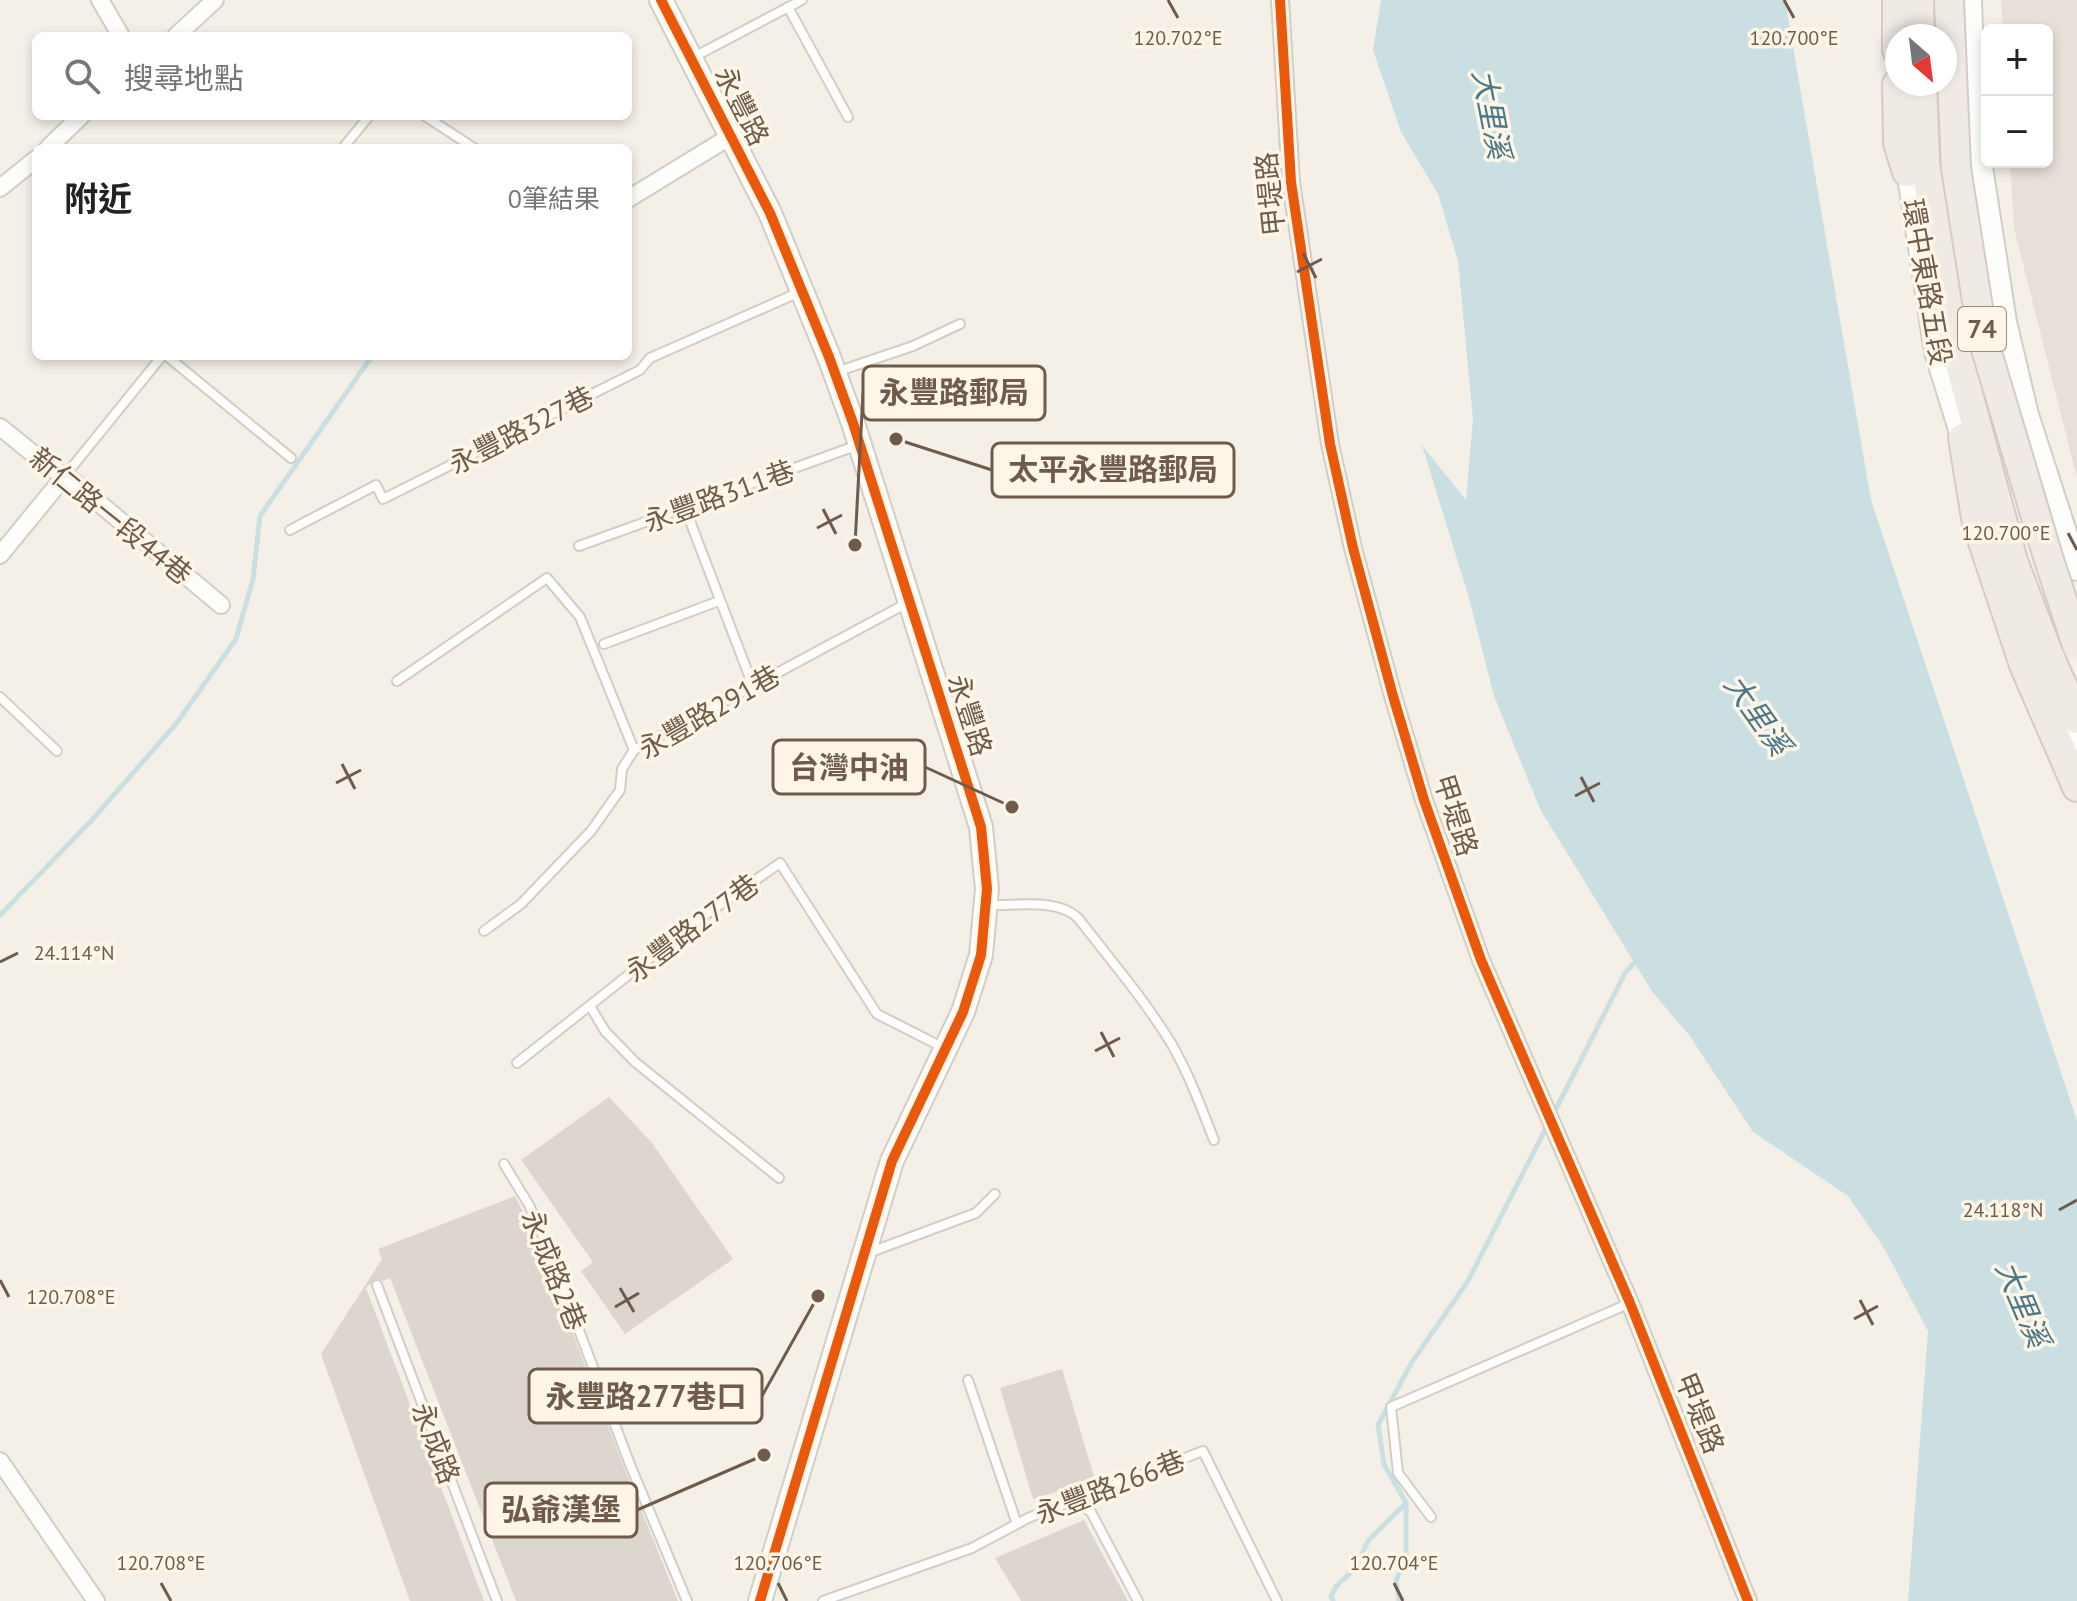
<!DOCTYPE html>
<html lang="zh-TW">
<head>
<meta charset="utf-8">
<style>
  body { margin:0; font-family:"PT Sans","Noto Sans TC",sans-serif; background:#f2f2f2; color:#222 }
  .controls { position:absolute; right:24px; top:24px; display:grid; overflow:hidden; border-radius:12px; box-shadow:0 4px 12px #0003 }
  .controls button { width:72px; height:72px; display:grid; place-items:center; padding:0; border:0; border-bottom:2px solid #e0e0e0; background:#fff; color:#222; font:40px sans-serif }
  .compass { position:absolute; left:1885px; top:24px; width:72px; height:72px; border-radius:50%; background:#fff; box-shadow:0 4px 12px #0003; rotate:152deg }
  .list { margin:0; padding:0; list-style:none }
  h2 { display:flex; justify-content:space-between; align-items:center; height:104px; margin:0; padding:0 32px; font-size:34px }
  h2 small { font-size:26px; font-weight:400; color:#767676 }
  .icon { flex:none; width:44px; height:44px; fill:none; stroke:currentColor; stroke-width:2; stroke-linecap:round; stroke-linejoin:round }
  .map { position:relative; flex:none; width:2077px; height:1601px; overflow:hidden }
  .search { position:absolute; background:#fff; box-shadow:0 4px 12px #0003; left:32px; top:32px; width:600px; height:88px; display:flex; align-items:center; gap:20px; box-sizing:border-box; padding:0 28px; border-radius:12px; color:#767676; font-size:30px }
  .panel { position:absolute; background:#fff; box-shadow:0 4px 12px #0003; left:32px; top:144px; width:600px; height:216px; border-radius:12px }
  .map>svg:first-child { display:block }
  .industrial { fill:#e6e0d9 }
  .water { fill:#cbdfe3 }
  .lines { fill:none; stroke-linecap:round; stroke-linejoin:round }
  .stream { stroke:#cbdfe3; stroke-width:5 }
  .building { fill:#ddd6ce }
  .service-casing { stroke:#d2cdc5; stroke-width:12 }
  .minor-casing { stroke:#d2cdc5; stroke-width:20 }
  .tertiary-casing { stroke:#d2cdc5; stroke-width:26 }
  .trunk-casing { stroke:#d3ccc5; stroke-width:32 }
  .service { stroke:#fdfdfc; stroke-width:8 }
  .minor { stroke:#fdfdfc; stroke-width:16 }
  .tertiary { stroke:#fdfdfc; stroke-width:22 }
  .trunk { stroke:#f0eae4; stroke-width:28 }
  .trunk-bridge-casing { stroke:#d3ccc5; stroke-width:32; stroke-linecap:butt }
  .trunk-bridge { stroke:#f0eae4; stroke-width:28 }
  .cycleway-casing { stroke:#fdf6e8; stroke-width:15 }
  .cycleway { stroke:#e8590c; stroke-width:10 }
  .ticks { fill:none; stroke:#6f5b4b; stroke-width:3 }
  .labels { text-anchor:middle; stroke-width:7; stroke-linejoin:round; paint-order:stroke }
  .shield { fill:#fdf6e8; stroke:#9a8a7a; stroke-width:2 }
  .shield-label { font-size:26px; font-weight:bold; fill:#6f5b4b }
  .street-label { font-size:28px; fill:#6f5b4b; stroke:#fdf6e8 }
  .water-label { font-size:30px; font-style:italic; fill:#4b7887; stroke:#fdf6e8 }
  .ticks-label { font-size:20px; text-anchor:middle; fill:#6f5b4b; stroke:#fdf6e8; stroke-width:7; stroke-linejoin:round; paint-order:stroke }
  .leader { fill:none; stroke:#6f5b4b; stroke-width:3 }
  .callout-dot { fill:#6f5b4b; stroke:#fdf6e8; stroke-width:3 }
  .callout { fill:#fdf6e8; stroke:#6f5b4b; stroke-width:3 }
  .callout-label { font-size:30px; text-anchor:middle; font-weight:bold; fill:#6f5b4b }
</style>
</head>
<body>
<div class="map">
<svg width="2077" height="1601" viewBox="0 0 2077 1601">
  <rect width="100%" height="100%" fill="#f4f0e8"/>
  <path class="industrial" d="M 2001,0 L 2077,0 L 2077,478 L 2014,228 L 2010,162 L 2047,162 L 2047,30 L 2003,30 Z"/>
  <path class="water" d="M 1381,0 L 1785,0 L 1871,500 L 2077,1121 L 2077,1601 L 1908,1601 L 1928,1331 L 1884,1248 L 1848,1196 L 1753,1132 L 1689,1035 L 1653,993 L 1540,809 L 1494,696 L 1469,598 L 1422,445 L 1466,500 L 1473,419 L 1458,261 L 1438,194 L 1401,132 L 1373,50 Z"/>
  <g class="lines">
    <g class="stream">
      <path d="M 0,915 L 90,822 L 176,724 L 236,639 L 253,579 L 260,516 L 372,356"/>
      <path d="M 1553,1115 L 1625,973 L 1638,959"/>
      <path d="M 1333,1601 L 1331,1596 L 1337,1585 L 1355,1569 L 1368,1541 L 1406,1503"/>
      <path d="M 1399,1601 L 1396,1581 L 1406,1556 L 1406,1503 L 1384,1464 L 1378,1425 L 1412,1362 L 1468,1281 L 1548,1124"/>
    </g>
  </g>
  <g class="building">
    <path d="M 609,1097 L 652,1143 L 733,1259 L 625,1334 L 581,1271 L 593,1262 L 521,1160 Z"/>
    <path d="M 515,1196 L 537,1240 L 625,1470 L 678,1601 L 516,1601 L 390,1278 L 383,1281 L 377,1278 L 366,1288 L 484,1601 L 410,1601 L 321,1354 L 382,1259 L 378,1249 Z"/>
    <path d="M 1062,1369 L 1095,1480 L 1033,1499 L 1000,1388 Z"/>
    <path d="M 1084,1520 L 1128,1601 L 1021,1601 L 995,1558 Z"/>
  </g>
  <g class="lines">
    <defs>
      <g id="service">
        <path d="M 788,7 L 848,117"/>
        <path d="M 692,58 L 802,0"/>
        <path d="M 425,116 L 474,148"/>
        <path d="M 343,148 L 369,116"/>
        <path d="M 167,356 L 291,458"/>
        <path d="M 836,372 L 913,346 L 960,324"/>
        <path d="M 64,477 L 162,356"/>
        <path d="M 685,508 L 753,686"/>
        <path d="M 290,530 L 376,485 L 383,499 L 640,370 L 650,358 L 802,291"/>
        <path d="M 579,546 L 858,445"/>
        <path d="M 604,644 L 719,601"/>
        <path d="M 397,681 L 547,578 L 580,617 L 634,750"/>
        <path d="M 0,697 L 57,751"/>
        <path d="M 988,905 C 1015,906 1058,898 1078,918 C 1110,959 1144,999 1171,1043 C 1189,1074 1201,1107 1214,1140"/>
        <path d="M 484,931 L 521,904 L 591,831 L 620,790 L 622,769 L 634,750 L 909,602"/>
        <path d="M 590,1006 L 605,1031 L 635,1062 L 779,1178"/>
        <path d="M 517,1063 L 698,920 L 780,863 L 877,1014 L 944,1048"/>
        <path d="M 504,1164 L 529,1205 L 545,1241 L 631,1467 L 687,1601"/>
        <path d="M 868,1253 L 976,1213 L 995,1194"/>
        <path d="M 377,1285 L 497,1601"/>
        <path d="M 968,1380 L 1017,1524"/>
        <path d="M 1074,1501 L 1091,1512 L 1138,1601"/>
        <path d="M 1431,1517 L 1398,1473 L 1391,1407 L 1630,1303"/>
        <path d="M 823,1601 L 972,1548 L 1028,1518 L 1203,1451 L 1277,1601"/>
      </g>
      <g id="minor">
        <path d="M 100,0 L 121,36"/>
        <path d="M 1280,0 L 1291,182 L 1330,444 L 1353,548 L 1393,696 L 1424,800 L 1481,960 L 1630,1303 L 1748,1601"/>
        <path d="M 176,36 L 215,0"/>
        <path d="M 48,148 L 81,116"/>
        <path d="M 0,188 L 36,159"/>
        <path d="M 628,199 L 731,136"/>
        <path d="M 0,427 L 47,465 L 75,483 L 221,605"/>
        <path d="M 0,555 L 64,477"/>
        <path d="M 0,1461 L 96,1601"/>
      </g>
      <g id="tertiary">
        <path d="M 661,0 L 770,213 L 829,357 L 853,423 L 981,827 L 987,889 L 981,955 L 963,1012 L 892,1161 L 760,1601"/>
        <path d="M 1970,0 L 1973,90 L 1981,167 L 2005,322 L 2027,415 L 2077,569"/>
        <path d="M 1906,157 L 1936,352 L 1967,452"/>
        <path d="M 2060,705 L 2077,744"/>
      </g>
      <g id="trunk">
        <path d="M 1897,0 L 1897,50"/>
        <path d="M 1919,0 L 1920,36"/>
        <path d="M 1897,84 L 1898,143 L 1907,172"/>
        <path d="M 1922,84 L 1925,162 L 1956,349 L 2013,561 L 2048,653 L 2077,719"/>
        <path d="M 1963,438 L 1977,524 L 2024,665 L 2077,787"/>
      </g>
    </defs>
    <use href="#service" class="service-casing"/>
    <use href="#minor" class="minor-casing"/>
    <use href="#tertiary" class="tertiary-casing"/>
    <use href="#trunk" class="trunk-casing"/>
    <use href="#service" class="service"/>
    <use href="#minor" class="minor"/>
    <use href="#tertiary" class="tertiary"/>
    <use href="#trunk" class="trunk"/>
    <defs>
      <path id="trunk-bridge" d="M 1949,0 L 1956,168 L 1983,339 L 2048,557 L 2077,645"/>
    </defs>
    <use href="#trunk-bridge" class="trunk-bridge-casing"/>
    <use href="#trunk-bridge" class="trunk-bridge"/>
    <defs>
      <g id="cycleway">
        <path d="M 661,0 L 770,213 L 829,357 L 853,423 L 981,827 L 987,889 L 981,955 L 963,1012 L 892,1161 L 760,1601"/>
        <path d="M 1280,0 L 1291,182 L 1330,444 L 1353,548 L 1393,696 L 1424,800 L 1481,960 L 1630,1303 L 1748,1601"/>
      </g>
    </defs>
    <use href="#cycleway" class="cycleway-casing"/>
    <use href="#cycleway" class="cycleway"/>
  </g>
  <path class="ticks" d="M 1168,0 L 1178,18M 1784,0 L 1794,18M 1303,253 L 1316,278M 1297,272 L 1322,259M 823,509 L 836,534M 817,528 L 842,515M 2068,533 L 2077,550M 342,764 L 355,789M 1581,777 L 1594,802M 336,783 L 361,770M 1575,796 L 1600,783M 0,962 L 18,953M 1101,1032 L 1114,1057M 1095,1051 L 1120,1038M 2059,1210 L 2077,1200M 0,1280 L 9,1297M 620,1288 L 634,1312M 1860,1300 L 1873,1325M 615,1307 L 639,1293M 1854,1319 L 1878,1306M 161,1583 L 171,1601M 778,1583 L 787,1601M 1394,1583 L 1403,1601"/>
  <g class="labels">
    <rect class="shield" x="1958" y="307" width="48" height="44" rx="6"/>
    <g class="shield-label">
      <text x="1982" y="338">74</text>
    </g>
    <g class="street-label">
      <text transform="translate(742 106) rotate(63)" y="10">永豐路</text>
      <text transform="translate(1270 194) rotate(-96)" y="10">甲堤路</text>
      <text transform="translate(1927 282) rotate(80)" y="10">環中東路五段</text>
      <text transform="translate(521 430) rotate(-27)" y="10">永豐路327巷</text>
      <text transform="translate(719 496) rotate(-20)" y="10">永豐路311巷</text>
      <text transform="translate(111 516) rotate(39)" y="10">新仁路一段44巷</text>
      <text transform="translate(709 712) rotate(-30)" y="10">永豐路291巷</text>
      <text transform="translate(970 715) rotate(72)" y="10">永豐路</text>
      <text transform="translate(1456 815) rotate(72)" y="10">甲堤路</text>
      <text transform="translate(692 928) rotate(-37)" y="10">永豐路277巷</text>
      <text transform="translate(554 1270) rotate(68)" y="10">永成路2巷</text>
      <text transform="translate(1700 1413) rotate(68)" y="10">甲堤路</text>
      <text transform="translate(436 1443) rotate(69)" y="10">永成路</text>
      <text transform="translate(1110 1487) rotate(-21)" y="10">永豐路266巷</text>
    </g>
    <g class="water-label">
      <text transform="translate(1491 114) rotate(79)" y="10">大里溪</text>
      <text transform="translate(1757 715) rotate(55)" y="10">大里溪</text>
      <text transform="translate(2022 1304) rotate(67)" y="10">大里溪</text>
    </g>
  </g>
  <g class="ticks-label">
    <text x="1178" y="45">120.702°E</text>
    <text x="1794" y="45">120.700°E</text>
    <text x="2006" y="540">120.700°E</text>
    <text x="74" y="960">24.114°N</text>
    <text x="2003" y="1217">24.118°N</text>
    <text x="71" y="1304">120.708°E</text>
    <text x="161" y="1570">120.708°E</text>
    <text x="778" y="1570">120.706°E</text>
    <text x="1394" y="1570">120.704°E</text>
  </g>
  <path class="leader" d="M855 545L863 393M896 439L992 470M1012 807L925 767M818 1296L762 1396M764 1455L637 1510"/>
  <g class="callout-dot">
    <circle cx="855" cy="545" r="8"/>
    <circle cx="896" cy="439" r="8"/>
    <circle cx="1012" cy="807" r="8"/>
    <circle cx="818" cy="1296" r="8"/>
    <circle cx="764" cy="1455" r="8"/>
  </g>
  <g class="callout">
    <rect x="863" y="366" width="182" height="54" rx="8"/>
    <rect x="992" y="443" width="242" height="54" rx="8"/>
    <rect x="773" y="740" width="152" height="54" rx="8"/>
    <rect x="529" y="1369" width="233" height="54" rx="8"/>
    <rect x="485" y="1483" width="152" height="54" rx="8"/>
  </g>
  <g class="callout-label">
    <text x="954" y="403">永豐路郵局</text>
    <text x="1113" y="480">太平永豐路郵局</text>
    <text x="849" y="778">台灣中油</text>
    <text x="646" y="1407">永豐路277巷口</text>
    <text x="561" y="1520">弘爺漢堡</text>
  </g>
</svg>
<div class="controls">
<button>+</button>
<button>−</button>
</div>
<svg class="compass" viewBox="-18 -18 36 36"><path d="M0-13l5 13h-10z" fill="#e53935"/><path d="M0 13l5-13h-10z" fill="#767676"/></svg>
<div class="search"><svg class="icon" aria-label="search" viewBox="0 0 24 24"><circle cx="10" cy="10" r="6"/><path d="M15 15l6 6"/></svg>搜尋地點</div>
<section class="panel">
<h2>附近<small>0筆結果</small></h2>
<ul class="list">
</ul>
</section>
</div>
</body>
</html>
